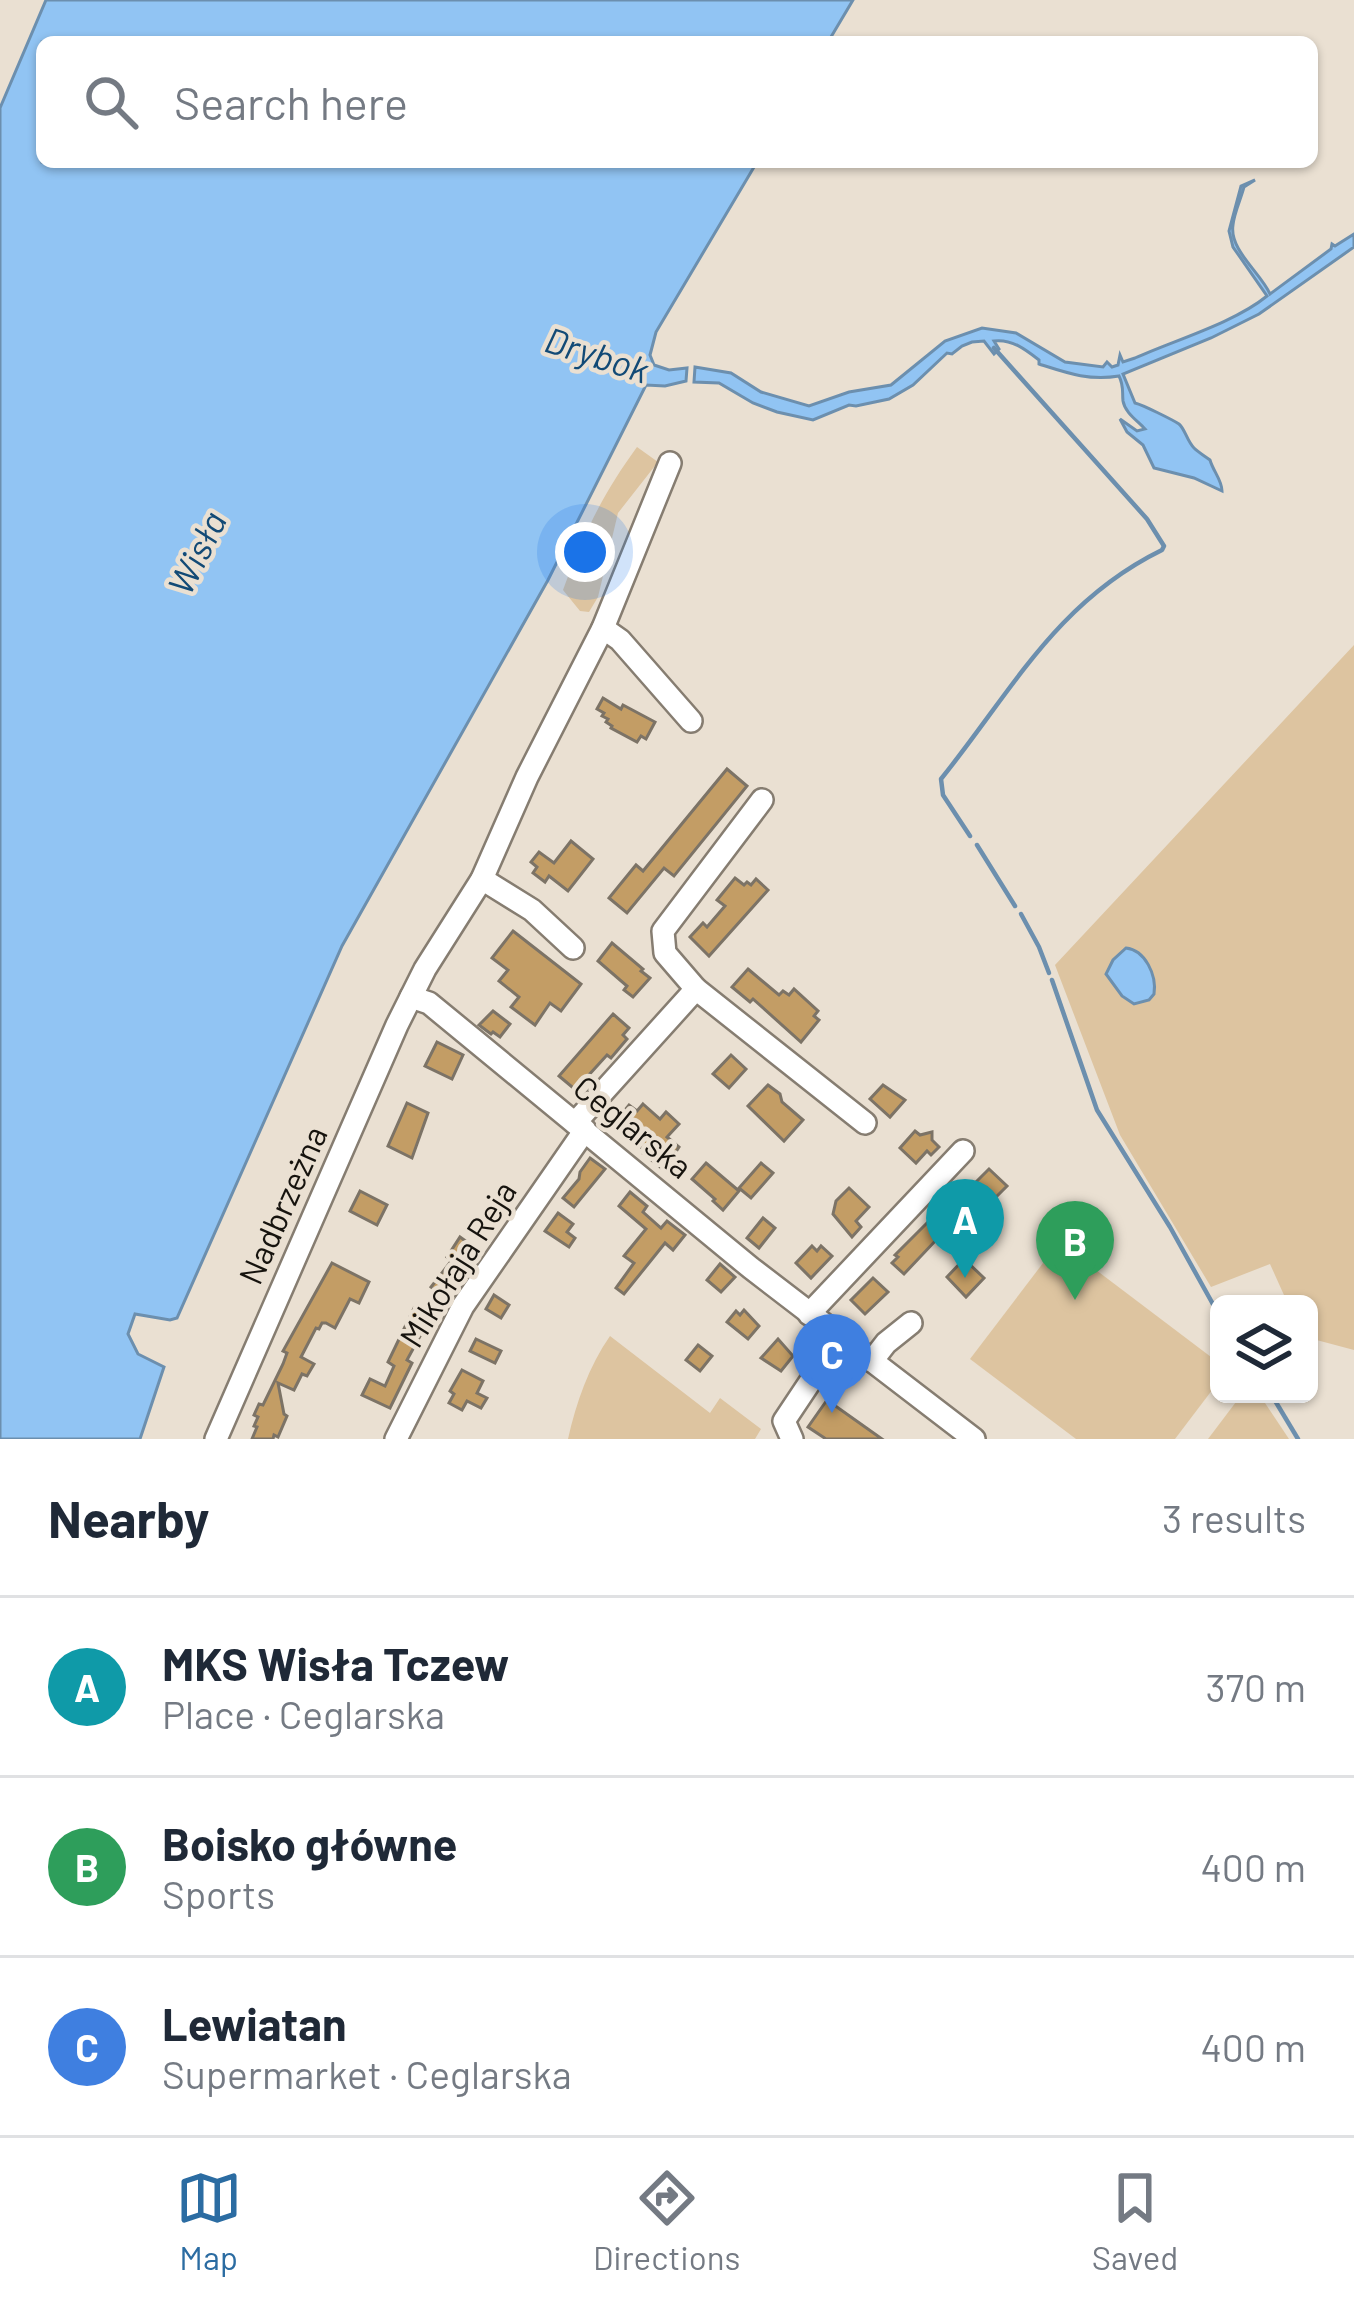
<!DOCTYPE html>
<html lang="en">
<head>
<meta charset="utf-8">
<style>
  body { margin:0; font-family:Barlow,sans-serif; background:#f2f2f3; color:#1f2937 }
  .controls { position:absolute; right:36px; bottom:36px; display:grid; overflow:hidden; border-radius:18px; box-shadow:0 3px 9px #0004 }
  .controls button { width:108px; height:108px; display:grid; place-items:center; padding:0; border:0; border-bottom:3px solid #e0e1e3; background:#fff; color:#1f2937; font:60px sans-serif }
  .you { position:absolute; left:585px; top:552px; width:42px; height:42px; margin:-30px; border:9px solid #fff; border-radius:50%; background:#1a73e8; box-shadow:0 0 0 18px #1a73e833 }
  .badge { display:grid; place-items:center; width:78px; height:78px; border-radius:50%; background:#2b6ca2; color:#fff; font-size:39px; font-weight:700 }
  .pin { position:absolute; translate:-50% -99px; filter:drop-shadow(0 3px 6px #0008) }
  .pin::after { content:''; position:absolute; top:63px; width:42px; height:36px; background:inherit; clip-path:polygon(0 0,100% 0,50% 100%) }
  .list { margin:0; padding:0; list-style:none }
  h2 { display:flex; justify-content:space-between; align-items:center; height:156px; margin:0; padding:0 48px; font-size:51px }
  h2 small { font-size:39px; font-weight:400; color:#747a83 }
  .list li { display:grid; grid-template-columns:78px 1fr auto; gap:36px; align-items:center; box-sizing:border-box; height:180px; padding:0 48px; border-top:3px solid #e0e1e3 }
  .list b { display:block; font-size:45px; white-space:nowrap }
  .list p { margin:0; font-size:39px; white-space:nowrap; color:#747a83 }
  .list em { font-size:39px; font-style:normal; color:#747a83 }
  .icon { flex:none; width:66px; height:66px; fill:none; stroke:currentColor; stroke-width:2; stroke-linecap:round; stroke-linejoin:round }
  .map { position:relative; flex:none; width:1354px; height:1439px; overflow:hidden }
  .search { position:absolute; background:#fff; box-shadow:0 3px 9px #0004; left:36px; right:36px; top:36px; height:132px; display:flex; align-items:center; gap:30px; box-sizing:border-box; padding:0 42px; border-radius:18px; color:#747a83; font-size:45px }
  .sheet { height:696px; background:#fff }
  nav { display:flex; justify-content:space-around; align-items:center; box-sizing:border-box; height:168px; border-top:3px solid #e0e1e3; background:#fff; font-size:33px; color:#747a83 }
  nav a { display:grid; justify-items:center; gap:6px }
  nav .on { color:#2b6ca2 }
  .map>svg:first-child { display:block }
  .green { fill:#ddc4a0 }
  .water { fill:#91c4f3; stroke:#6c8fae; stroke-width:3 }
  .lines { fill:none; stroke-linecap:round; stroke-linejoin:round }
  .stream { stroke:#6c8fae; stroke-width:4.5 }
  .building { fill:#c39d65; stroke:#7c7366; stroke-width:3 }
  .minor-casing { stroke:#867d71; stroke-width:26 }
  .minor { stroke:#fff; stroke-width:21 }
  .labels { text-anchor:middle; stroke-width:9; stroke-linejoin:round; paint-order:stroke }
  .street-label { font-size:33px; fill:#16130e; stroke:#eae0d2 }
  .water-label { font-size:36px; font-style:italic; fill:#124a76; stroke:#eae0d2 }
</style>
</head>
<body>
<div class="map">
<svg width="1354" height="1439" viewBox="0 0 1354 1439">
  <rect width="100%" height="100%" fill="#eae0d2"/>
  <g class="green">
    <path d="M 637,447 L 658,462 L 618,513 L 598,597 L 589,612 L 580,611 L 563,590 C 583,535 602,495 637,447 Z"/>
    <path d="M 1354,645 L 1354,1350 L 1309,1338 L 1309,1304 L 1288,1304 L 1270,1264 L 1211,1287 L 1120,1135 L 1055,965 Z"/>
    <path d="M 1059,1242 L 1219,1363 L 1219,1381 L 1175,1439 L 1076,1439 L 970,1359 Z"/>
    <path d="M 610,1336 L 710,1413 L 720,1398 L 761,1429 L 755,1439 L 568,1439 C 576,1403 589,1366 610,1336 Z"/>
    <path d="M 1242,1394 L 1259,1394 L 1289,1439 L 1208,1439 Z"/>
  </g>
  <g class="water">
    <path d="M 46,0 L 853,0 L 828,42 L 42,42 L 42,162 L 757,162 L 656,332 L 650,355 L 654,365 L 669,370 L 687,368 L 686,381 L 665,386 L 646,385 L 548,580 L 342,946 L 177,1318 L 170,1320 L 135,1314 L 128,1334 L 138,1354 L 164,1367 L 140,1439 L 0,1439 L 0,108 Z"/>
    <path d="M 1255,180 L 1244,187 C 1241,199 1234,213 1233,225 C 1229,250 1261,273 1270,294 L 1331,249 L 1332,244 L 1335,246 L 1354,234 L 1354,247 L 1259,314 L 1211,338 L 1123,374 L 1135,403 C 1143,405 1173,420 1179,424 C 1185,429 1187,441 1194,448 C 1199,453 1205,456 1210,460 C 1213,471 1222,480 1222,491 L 1194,478 L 1154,468 L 1143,445 L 1127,432 L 1120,419 L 1137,431 L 1145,429 C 1138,421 1125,413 1123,401 C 1122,391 1124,386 1119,376 C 1089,381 1067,373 1039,364 L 1039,360 C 1025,349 1012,339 994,341 L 999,349 L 994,354 L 984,341 L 972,342 L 962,346 L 952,354 L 947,353 L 913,385 L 889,399 L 856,406 L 849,405 L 813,420 L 777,412 L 753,403 L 719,383 L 694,382 L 695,367 L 731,373 L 761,392 L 809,406 L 849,392 L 891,385 L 945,341 L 982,328 L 1016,333 L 1065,362 L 1103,367 L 1107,362 L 1112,367 L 1118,365 L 1120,355 L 1123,362 L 1135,358 C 1175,340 1234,323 1267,296 L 1233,247 L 1229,231 L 1241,186 Z"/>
    <path d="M 1126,948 C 1145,950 1157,975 1154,994 L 1149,1000 L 1134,1004 L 1122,996 L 1106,974 L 1113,960 Z"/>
  </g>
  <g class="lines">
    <g class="stream">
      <path d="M 970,836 L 943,795 L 941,779 C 1012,691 1056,602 1162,550 L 1164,546 L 1147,519 L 994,348"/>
      <path d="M 977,845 L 1015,906"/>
      <path d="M 1021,914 L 1039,947 L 1049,973"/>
      <path d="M 1052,980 L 1097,1110 L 1170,1227 L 1219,1315"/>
      <path d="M 1271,1394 L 1298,1439"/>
    </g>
  </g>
  <g class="building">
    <path d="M 603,698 L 621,709 L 623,705 L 655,722 L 646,739 L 641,736 L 637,742 L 611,728 L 612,726 L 606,722 L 608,719 L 602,716 L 604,713 L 597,709 Z"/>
    <path d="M 727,769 L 747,786 L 674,876 L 664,868 L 627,913 L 609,898 L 636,865 L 643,871 Z"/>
    <path d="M 571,841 L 593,859 L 568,891 L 549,876 L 545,882 L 533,873 L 537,867 L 531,862 L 539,852 L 554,863 Z"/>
    <path d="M 735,878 L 744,885 L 747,882 L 751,885 L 756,879 L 768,890 L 709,956 L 690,937 L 703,923 L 707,927 L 725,906 L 717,900 Z"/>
    <path d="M 513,931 L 581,984 L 561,1011 L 550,1003 L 535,1025 L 511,1007 L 519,997 L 499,981 L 508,970 L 492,958 Z"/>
    <path d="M 612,943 L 643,969 L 641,971 L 650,978 L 633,997 L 624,990 L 627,986 L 598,961 Z"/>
    <path d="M 748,969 L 779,995 L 783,991 L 789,995 L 794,989 L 818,1011 L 814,1016 L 819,1020 L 801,1042 L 753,999 L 750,1002 L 732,987 Z"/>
    <path d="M 493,1011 L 510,1024 L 500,1037 L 493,1032 L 491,1034 L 479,1025 Z"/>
    <path d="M 613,1014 L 629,1028 L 623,1035 L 627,1039 L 611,1058 L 607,1055 L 587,1077 L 590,1079 L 578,1092 L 559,1076 Z"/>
    <path d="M 437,1042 L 463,1055 L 452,1079 L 425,1066 Z"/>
    <path d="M 731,1055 L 746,1069 L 729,1088 L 713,1074 Z"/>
    <path d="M 768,1085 L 780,1094 L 782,1102 L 803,1120 L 784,1141 L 748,1106 Z"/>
    <path d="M 883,1085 L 905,1100 L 890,1117 L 870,1099 Z"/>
    <path d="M 407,1103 L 428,1113 L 412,1158 L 388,1146 Z"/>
    <path d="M 643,1104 L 660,1119 L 666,1112 L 679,1124 L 667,1137 L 679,1147 L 664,1170 L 644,1154 L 647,1152 L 624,1133 L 627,1130 L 616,1121 L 629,1105 L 637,1111 Z"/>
    <path d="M 915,1131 L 920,1135 L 932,1132 L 932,1140 L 939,1147 L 931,1155 L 927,1151 L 916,1163 L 900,1148 Z"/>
    <path d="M 590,1158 L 605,1169 L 574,1207 L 563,1198 L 579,1179 L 580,1172 Z"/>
    <path d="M 706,1163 L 739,1191 L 723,1210 L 713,1201 L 715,1199 L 692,1179 Z"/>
    <path d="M 761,1163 L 773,1173 L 751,1198 L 739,1188 Z"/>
    <path d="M 989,1169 L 1007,1186 L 984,1209 L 966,1192 Z"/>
    <path d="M 849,1188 L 869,1207 L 856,1221 L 861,1227 L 852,1237 L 833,1214 L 836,1201 Z"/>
    <path d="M 360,1191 L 387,1205 L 377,1225 L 350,1211 Z"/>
    <path d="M 630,1192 L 647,1206 L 643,1212 L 661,1228 L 667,1221 L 685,1235 L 673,1250 L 665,1243 L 624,1294 L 616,1288 L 634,1263 L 624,1256 L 646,1229 L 619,1206 Z"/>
    <path d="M 558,1213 L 573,1224 L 567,1232 L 575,1238 L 569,1247 L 545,1231 Z"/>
    <path d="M 934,1216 L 944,1225 L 951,1218 L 957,1220 L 969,1231 L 950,1251 L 937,1239 L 904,1274 L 892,1263 L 898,1257 L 895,1255 Z"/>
    <path d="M 763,1218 L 775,1228 L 759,1248 L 747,1238 Z"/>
    <path d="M 460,1237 L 478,1250 L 446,1299 L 431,1287 L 452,1260 L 447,1257 Z"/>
    <path d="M 812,1246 L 817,1251 L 821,1246 L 832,1256 L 811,1278 L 796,1263 Z"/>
    <path d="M 964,1259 L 984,1278 L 966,1297 L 947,1277 Z"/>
    <path d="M 332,1263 L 369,1282 L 359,1303 L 350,1299 L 335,1328 L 326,1323 L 322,1323 L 319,1329 L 316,1328 L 301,1357 L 314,1364 L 307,1376 L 302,1374 L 294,1390 L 278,1383 L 284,1414 L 287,1416 L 278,1437 L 274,1435 L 273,1439 L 252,1439 L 257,1427 L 254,1426 L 258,1417 L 254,1415 L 259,1404 L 263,1405 L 283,1364 L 287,1353 L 283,1351 Z"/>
    <path d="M 720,1264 L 735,1277 L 721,1292 L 707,1280 Z"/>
    <path d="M 873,1278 L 888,1292 L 865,1314 L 851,1300 Z"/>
    <path d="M 494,1295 L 509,1305 L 501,1318 L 486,1309 Z"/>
    <path d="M 414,1308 L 431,1316 L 407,1360 L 412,1363 L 390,1408 L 362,1395 L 370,1379 L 385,1386 L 394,1366 L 388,1362 Z"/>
    <path d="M 744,1310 L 759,1326 L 748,1339 L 727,1322 L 736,1311 L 740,1315 Z"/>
    <path d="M 476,1339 L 501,1351 L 495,1363 L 470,1351 Z"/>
    <path d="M 778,1339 L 793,1356 L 781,1371 L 761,1358 Z"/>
    <path d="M 698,1345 L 712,1356 L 700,1371 L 686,1360 Z"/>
    <path d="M 462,1370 L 483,1381 L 477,1393 L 487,1398 L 481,1408 L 467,1401 L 462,1410 L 449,1403 L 454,1394 L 450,1391 Z"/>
    <path d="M 827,1400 L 882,1439 L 826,1439 L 808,1427 Z"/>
  </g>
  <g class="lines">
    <defs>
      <g id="minor">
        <path d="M 603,628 L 620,640 L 691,721"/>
        <path d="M 482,879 L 532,910 L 573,948"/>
        <path d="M 696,989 L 865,1123"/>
        <path d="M 411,997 L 429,1003 L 751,1268 L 974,1439"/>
        <path d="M 575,1123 L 696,989 L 665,953 L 663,931 L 762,800"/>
        <path d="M 809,1314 L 963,1151"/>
        <path d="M 872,1361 L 886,1343 L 911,1323"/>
        <path d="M 216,1439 L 397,1025 L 425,969 L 482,879 L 527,777 L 603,628 L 670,463"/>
        <path d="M 396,1439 L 463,1306 L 585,1130"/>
        <path d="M 792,1439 L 784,1421 L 840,1337"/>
      </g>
    </defs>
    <use href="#minor" class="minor-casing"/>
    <use href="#minor" class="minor"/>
  </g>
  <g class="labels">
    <g class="street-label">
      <text transform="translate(633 1127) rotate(39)" y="12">Ceglarska</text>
      <text transform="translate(283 1205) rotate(-66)" y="12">Nadbrzeżna</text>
      <text transform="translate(458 1264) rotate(-58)" y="12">Mikołaja Reja</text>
    </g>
    <g class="water-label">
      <text transform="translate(597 355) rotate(18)" y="13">Drybok</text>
      <text transform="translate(197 553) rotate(-64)" y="13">Wisła</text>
    </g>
  </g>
</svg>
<div class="controls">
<button><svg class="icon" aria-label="layers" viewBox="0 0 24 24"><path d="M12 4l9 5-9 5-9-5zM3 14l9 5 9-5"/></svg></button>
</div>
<div class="you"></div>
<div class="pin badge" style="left:965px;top:1278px;background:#0f9aa8">A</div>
<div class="pin badge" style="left:1075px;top:1300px;background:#2e9e5b">B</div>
<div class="pin badge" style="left:832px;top:1413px;background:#3f7fe0">C</div>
<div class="search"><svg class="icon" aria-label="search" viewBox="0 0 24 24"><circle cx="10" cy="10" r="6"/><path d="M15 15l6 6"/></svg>Search here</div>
</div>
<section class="sheet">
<h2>Nearby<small>3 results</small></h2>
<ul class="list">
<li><span class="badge" style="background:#0f9aa8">A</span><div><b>MKS Wisła Tczew</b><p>Place · Ceglarska</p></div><em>370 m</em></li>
<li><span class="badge" style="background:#2e9e5b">B</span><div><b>Boisko główne</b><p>Sports</p></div><em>400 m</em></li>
<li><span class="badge" style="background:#3f7fe0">C</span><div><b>Lewiatan</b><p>Supermarket · Ceglarska</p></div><em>400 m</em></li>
</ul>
</section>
<nav>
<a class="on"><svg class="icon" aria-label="map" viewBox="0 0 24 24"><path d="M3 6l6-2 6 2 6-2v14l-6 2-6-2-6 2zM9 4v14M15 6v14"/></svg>Map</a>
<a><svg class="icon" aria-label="directions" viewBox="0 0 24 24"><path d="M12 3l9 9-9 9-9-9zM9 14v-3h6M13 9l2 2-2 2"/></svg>Directions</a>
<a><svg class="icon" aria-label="saved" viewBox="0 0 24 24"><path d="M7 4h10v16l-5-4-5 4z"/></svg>Saved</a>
</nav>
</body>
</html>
